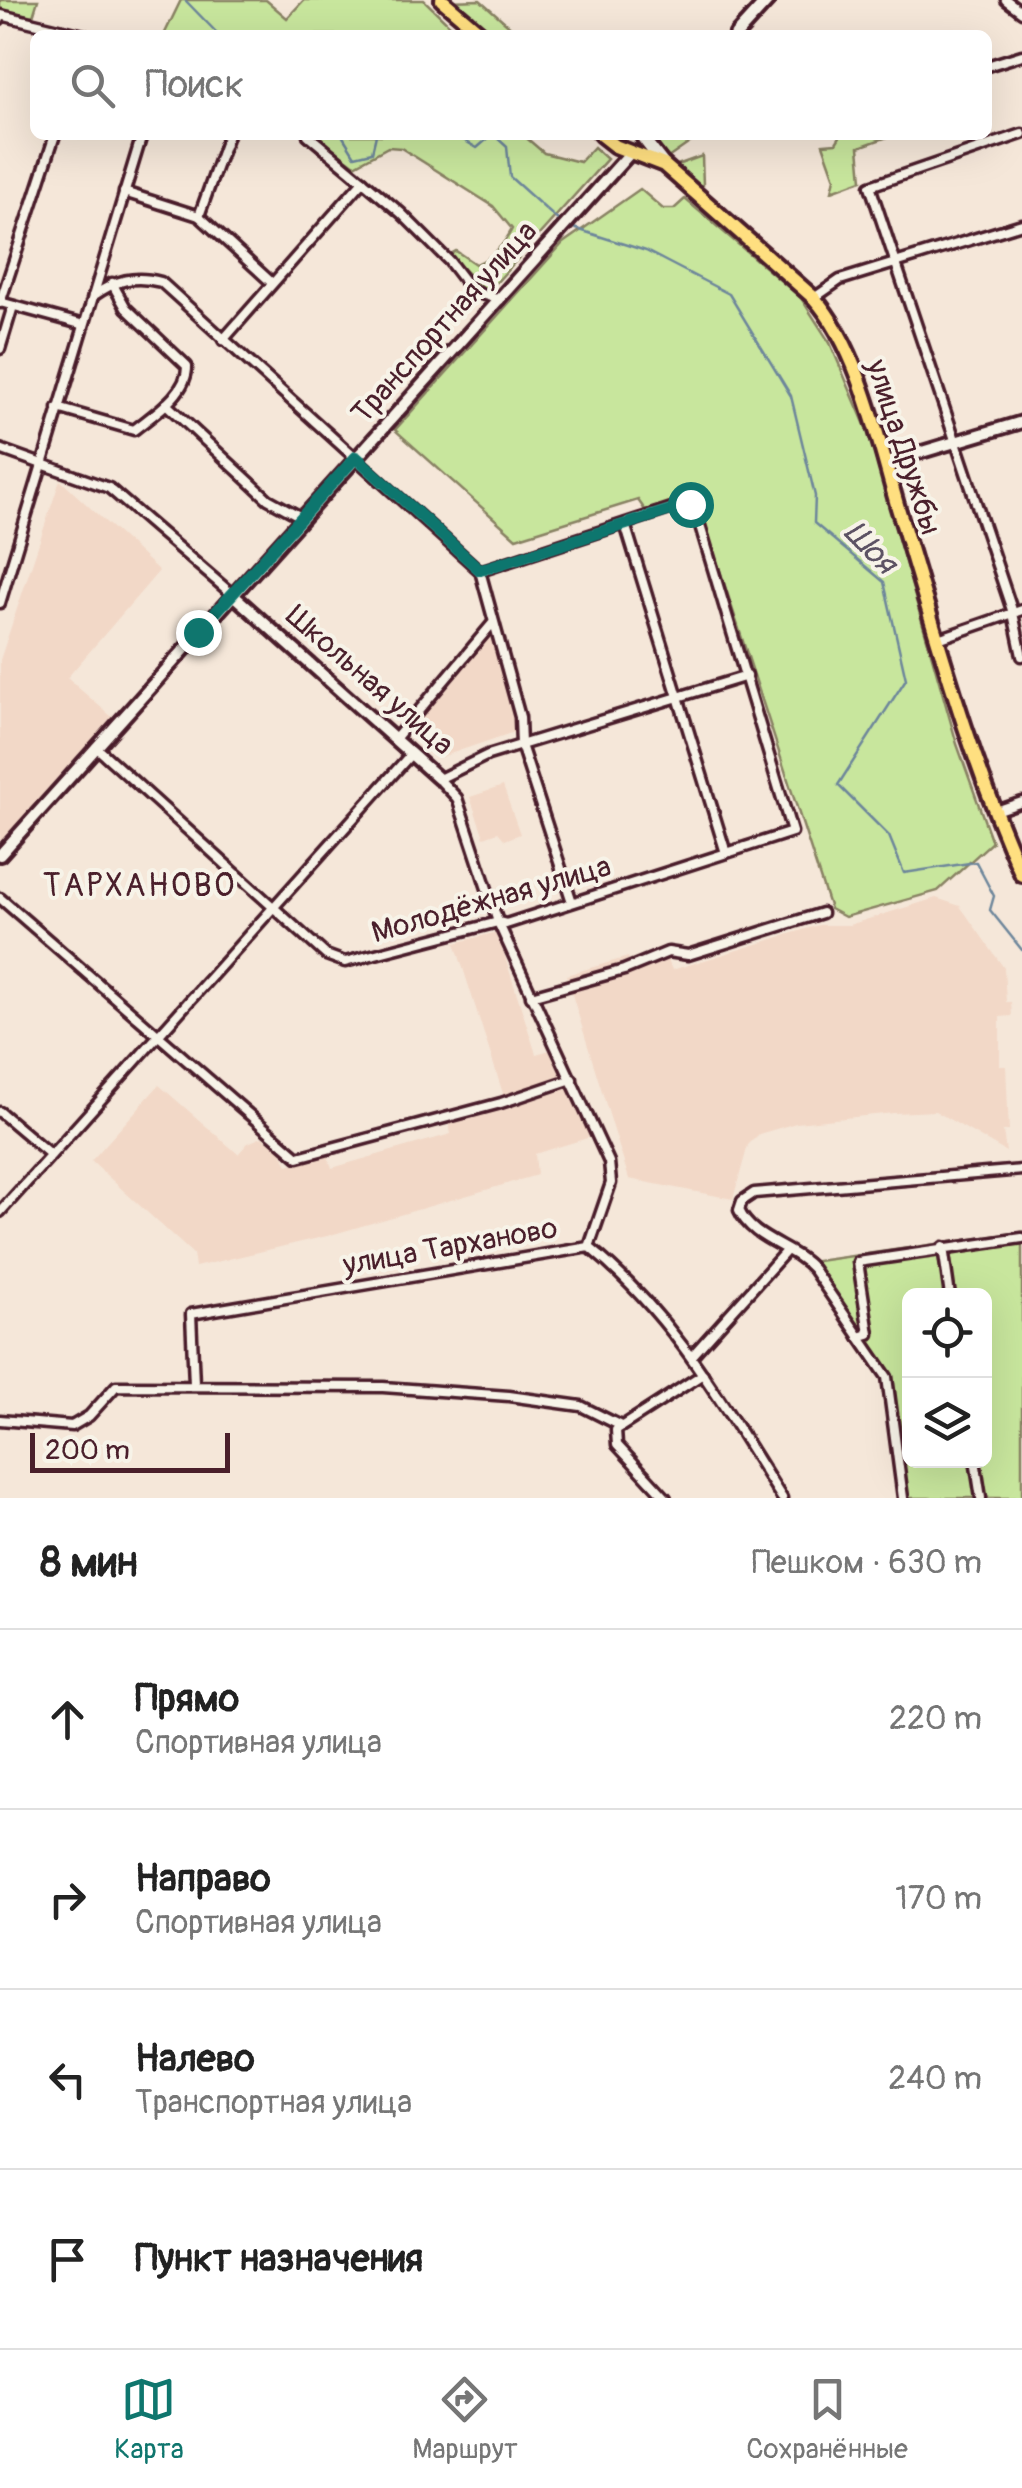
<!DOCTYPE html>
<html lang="ru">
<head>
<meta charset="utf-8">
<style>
  body { margin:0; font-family:Pangolin,sans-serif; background:#f2f2f2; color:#222 }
  .controls { position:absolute; right:30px; bottom:30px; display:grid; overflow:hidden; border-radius:15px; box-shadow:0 10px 40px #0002 }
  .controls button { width:90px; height:90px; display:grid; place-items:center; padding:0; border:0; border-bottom:2px solid #e0e0e0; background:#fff; color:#222; font:50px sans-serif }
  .scale { position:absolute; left:30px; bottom:25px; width:200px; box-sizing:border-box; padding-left:10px; border:5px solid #4a1f2b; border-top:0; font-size:28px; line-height:35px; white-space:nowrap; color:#4a1f2b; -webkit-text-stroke:8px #f7f3e8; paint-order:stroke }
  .stop { position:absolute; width:30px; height:30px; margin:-22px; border:8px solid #0f766e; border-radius:50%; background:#fff }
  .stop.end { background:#0f766e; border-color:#fff; box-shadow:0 2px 10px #0008 }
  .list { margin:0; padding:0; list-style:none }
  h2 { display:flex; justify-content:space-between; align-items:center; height:130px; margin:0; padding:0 40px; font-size:42px }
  h2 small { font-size:32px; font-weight:400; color:#767676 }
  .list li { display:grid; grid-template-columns:65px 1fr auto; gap:30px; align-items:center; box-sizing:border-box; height:180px; padding:0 40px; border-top:2px solid #e0e0e0 }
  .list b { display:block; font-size:38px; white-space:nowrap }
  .list p { margin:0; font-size:32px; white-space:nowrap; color:#767676 }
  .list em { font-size:32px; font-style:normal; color:#767676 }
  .icon { flex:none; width:55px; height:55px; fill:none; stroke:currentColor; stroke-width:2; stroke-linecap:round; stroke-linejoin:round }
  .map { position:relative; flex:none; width:1022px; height:1498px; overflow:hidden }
  .search { position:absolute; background:#fff; box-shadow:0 10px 40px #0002; left:30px; right:30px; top:30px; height:110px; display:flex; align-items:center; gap:25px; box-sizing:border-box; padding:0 35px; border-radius:15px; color:#767676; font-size:38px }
  .sheet { height:850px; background:#fff }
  nav { display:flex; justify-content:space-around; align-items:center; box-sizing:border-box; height:140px; border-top:2px solid #e0e0e0; background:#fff; font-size:28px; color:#767676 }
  nav a { display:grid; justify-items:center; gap:5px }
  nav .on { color:#0f766e }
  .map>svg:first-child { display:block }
  .built { fill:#f2d8c7 }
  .green { fill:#c8e69d; stroke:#898264; stroke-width:2.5; fill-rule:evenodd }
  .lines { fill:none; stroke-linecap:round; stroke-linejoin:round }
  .stream { stroke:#6d869b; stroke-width:2.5 }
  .minor-casing { stroke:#4a1f2b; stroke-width:15 }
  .tertiary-casing { stroke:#4a1f2b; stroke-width:18 }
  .secondary-casing { stroke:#4a1f2b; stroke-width:19 }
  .primary-casing { stroke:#4a1f2b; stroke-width:20 }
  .minor { stroke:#f7f3e8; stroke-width:8 }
  .tertiary { stroke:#f7f3e8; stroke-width:10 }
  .secondary { stroke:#f7f3e8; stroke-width:11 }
  .primary { stroke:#ffdf80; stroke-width:12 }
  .route { stroke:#0f766e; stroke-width:12 }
  .labels { text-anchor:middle; stroke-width:8; stroke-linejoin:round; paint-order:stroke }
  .street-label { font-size:30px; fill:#4a1f2b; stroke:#f7f3e8 }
  .water-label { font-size:32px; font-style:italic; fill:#5c5263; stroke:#f7f3e8 }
  .neighbourhood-label { font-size:32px; letter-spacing:2.5px; fill:#4a1f2b; stroke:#f7f3e8 }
</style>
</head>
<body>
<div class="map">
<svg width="1022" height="1498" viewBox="0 0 1022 1498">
  <rect width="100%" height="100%" fill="#f5e7d9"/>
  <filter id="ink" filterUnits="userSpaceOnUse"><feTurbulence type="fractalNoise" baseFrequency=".01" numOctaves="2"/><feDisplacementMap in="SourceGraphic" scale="20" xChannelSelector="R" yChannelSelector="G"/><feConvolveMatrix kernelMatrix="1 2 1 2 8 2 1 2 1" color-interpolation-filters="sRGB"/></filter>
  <g filter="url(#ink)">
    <g class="built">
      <path d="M 60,480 L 159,571 L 67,678 L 112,717 L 0,844 L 0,660 Z"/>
      <path d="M 491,632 L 520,730 L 441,757 L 409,729 Z"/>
      <path d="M 503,786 L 520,834 L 505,840 L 498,832 L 484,837 L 470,797 Z"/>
      <path d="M 936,898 L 960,906 L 1004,968 L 1006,1002 L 1011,1002 L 1012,1016 L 1000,1017 L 1000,1066 L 1006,1066 L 1009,1131 L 1003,1131 L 1006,1152 L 935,1111 L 894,1113 L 796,1123 L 759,1134 L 748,1145 L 733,1199 L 629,1179 L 566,975 L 628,957 L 633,970 L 667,958 L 672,970 L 819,925 L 849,925 Z"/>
      <path d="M 497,932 L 536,1054 L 554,1049 L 594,1136 L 535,1154 L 537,1175 L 327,1236 L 195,1267 L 193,1254 L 91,1161 L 159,1085 L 238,1154 L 248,1143 L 262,1137 L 281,1151 L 288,1165 L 327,1154 L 332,1168 L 451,1134 L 448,1119 L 506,1103 L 455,943 Z"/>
    </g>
    <g class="green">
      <path d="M 0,0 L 38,0 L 33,16 L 0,9 Z"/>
      <path d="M 181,0 L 266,0 L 287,18 L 304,0 L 424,0 L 460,35 L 164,35 Z"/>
      <path d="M 480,0 L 514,30 L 513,35 L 490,35 L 451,1 Z"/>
      <path d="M 315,135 L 523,135 L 544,153 L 580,162 L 594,147 L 607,159 L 487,293 L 449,255 L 456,251 L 475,264 C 491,260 505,243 512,229 L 493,206 L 401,148 L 388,147 L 355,165 Z"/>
      <path d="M 654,135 L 701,135 L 668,158 L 657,148 Z"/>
      <path d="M 841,135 L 893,135 L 859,147 L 862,180 L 832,191 L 835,178 L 823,144 L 836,143 Z"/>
      <path d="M 702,156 L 703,185 L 699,186 L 677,165 Z"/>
      <path d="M 640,189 L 663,209 L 674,209 L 685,199 L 801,298 L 830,343 L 868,432 L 957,744 L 992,842 L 938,891 L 845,917 L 830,909 L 696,497 L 645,510 L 638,500 L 516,538 L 395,430 L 563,243 Z"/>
      <path d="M 1022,1232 L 1022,1498 L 904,1498 L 890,1377 L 810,1262 ZM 910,1296 L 984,1296 L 984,1460 L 910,1460 Z"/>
    </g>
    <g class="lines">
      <g class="stream">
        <path d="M 185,0 L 219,35"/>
        <path d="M 342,135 L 355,156 L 372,152 L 376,135"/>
        <path d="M 455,135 L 477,148 L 492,135"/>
        <path d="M 494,135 L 507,147 L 510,177 L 560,222"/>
        <path d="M 567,226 L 646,251 L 729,294 L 791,396 L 815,496 L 814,523 L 884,582 L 906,679 L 838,785 L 889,836 L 904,873 L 976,862 L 994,896 L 990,910 L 1022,950"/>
      </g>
      <defs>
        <g id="minor">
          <path d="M 1006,0 L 1022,12"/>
          <path d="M 0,19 L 1,15 L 84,35"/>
          <path d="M 987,66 L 1022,55"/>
          <path d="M 1022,134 L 870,186 L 1013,613 L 1022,656"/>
          <path d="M 308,135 L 401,213 L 449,261 L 472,291 L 500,300"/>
          <path d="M 124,192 L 199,216 L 272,283"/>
          <path d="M 199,216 L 228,135"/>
          <path d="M 93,296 C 116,280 134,275 161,282 L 480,571"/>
          <path d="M 814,298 L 840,280 L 1022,224"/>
          <path d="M 0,302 L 84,325"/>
          <path d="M 0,303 L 55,135"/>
          <path d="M 223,340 L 363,181"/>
          <path d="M 0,349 L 13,306"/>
          <path d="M 166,404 L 268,499 L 301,517"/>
          <path d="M 58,408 L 134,430 C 154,414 188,393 187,366 L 126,308 L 112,283"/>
          <path d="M 0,449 L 109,488 L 232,594"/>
          <path d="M 625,524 L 726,853"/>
          <path d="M 480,571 L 520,717 L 521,745 L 572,902"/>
          <path d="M 0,603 L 142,135"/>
          <path d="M 938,639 L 1022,610"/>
          <path d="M 395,739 L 492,624"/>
          <path d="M 96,747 L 326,955 L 345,962 L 498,922 L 506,924 L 792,832 L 695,509 L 678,506 L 480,571"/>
          <path d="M 996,811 L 1022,802"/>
          <path d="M 0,898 L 298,1157 L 501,1103 L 572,1079"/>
          <path d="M 531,996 L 624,970 L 668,952 L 688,955 L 822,913"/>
          <path d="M 0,1112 L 51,1155"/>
          <path d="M 0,1212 L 411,754"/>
          <path d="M 589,1247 L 611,1183 L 609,1162 L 498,922 L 457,798 L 439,779 L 488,755 L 747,676"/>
          <path d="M 943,1247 L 950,1296"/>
          <path d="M 859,1337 L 869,1334 L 858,1262 L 1022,1238"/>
          <path d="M 692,1356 L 786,1251"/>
          <path d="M 194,1384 L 191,1314 L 589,1247 C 675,1317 723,1405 782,1498"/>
          <path d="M 0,1420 L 72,1426 L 89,1416 L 116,1386 L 383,1387 L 509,1396 L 581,1406 L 621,1426"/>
          <path d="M 975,1460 L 981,1498"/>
          <path d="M 666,1498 L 617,1445 L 616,1430 L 703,1374"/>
          <path d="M 903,1498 L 887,1377 L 813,1269 C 793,1246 752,1240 739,1210 L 742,1201 L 754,1193 L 1022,1170"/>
        </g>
        <g id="tertiary">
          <path d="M 885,463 L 1022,422"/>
          <path d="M 232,594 L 439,779"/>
          <path d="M 0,855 L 631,152"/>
        </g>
        <g id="secondary">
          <path d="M 736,35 L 768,0"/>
          <path d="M 643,138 L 664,165"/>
        </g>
        <g id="primary">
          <path d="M 442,0 L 483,35"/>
          <path d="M 601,135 L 615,146 L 664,165 L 814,298 C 859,348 879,443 898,508 C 935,630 969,758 1022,875"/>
        </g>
      </defs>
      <use href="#minor" class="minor-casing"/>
      <use href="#tertiary" class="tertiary-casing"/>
      <use href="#secondary" class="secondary-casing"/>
      <use href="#primary" class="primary-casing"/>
      <use href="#minor" class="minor"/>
      <use href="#tertiary" class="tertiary"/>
      <use href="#secondary" class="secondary"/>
      <use href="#primary" class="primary"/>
    </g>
  </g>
  <g class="lines" filter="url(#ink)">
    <path class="route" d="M 198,632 L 356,457 L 480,570 L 690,504"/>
  </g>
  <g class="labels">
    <g class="street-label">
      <text transform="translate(444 322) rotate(-48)" y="10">Транспортная улица</text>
      <text transform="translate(904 447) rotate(72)" y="10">улица Дружбы</text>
      <text transform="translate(370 680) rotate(41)" y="10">Школьная улица</text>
      <text transform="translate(491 899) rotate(-16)" y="10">Молодёжная улица</text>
      <text transform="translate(450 1246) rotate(-10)" y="10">улица Тарханово</text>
    </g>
    <g class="water-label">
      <text transform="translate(871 547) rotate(45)" y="11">Шоя</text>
    </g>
    <g class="neighbourhood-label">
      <text x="140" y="896">ТАРХАНОВО</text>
    </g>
  </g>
</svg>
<div class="controls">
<button><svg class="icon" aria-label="locate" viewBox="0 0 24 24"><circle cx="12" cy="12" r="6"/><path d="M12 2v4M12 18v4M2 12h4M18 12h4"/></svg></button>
<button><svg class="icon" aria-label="layers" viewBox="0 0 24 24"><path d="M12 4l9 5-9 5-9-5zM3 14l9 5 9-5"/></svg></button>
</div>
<div class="scale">200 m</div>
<div class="stop" style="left:690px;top:504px"></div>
<div class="stop end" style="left:198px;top:632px"></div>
<div class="search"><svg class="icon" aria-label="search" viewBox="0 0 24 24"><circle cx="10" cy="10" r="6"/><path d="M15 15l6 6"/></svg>Поиск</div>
</div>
<section class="sheet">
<h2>8 мин<small>Пешком · 630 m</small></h2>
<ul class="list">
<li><svg class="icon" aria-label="ahead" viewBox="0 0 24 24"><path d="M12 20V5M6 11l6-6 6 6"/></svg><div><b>Прямо</b><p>Спортивная улица</p></div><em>220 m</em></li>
<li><svg class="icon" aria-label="right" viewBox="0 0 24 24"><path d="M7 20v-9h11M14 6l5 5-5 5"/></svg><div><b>Направо</b><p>Спортивная улица</p></div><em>170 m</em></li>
<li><svg class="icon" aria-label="left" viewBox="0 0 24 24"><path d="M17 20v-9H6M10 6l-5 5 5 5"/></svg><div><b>Налево</b><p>Транспортная улица</p></div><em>240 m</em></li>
<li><svg class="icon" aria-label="arrive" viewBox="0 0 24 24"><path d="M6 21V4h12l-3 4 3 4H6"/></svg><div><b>Пункт назначения</b></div></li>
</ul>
</section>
<nav>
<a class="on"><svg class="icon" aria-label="map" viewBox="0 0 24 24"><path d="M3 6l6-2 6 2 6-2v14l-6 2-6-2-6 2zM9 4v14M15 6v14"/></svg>Карта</a>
<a><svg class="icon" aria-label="directions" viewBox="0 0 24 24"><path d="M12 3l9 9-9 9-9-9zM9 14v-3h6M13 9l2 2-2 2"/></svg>Маршрут</a>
<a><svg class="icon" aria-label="saved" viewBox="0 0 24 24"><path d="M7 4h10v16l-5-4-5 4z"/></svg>Сохранённые</a>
</nav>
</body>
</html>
